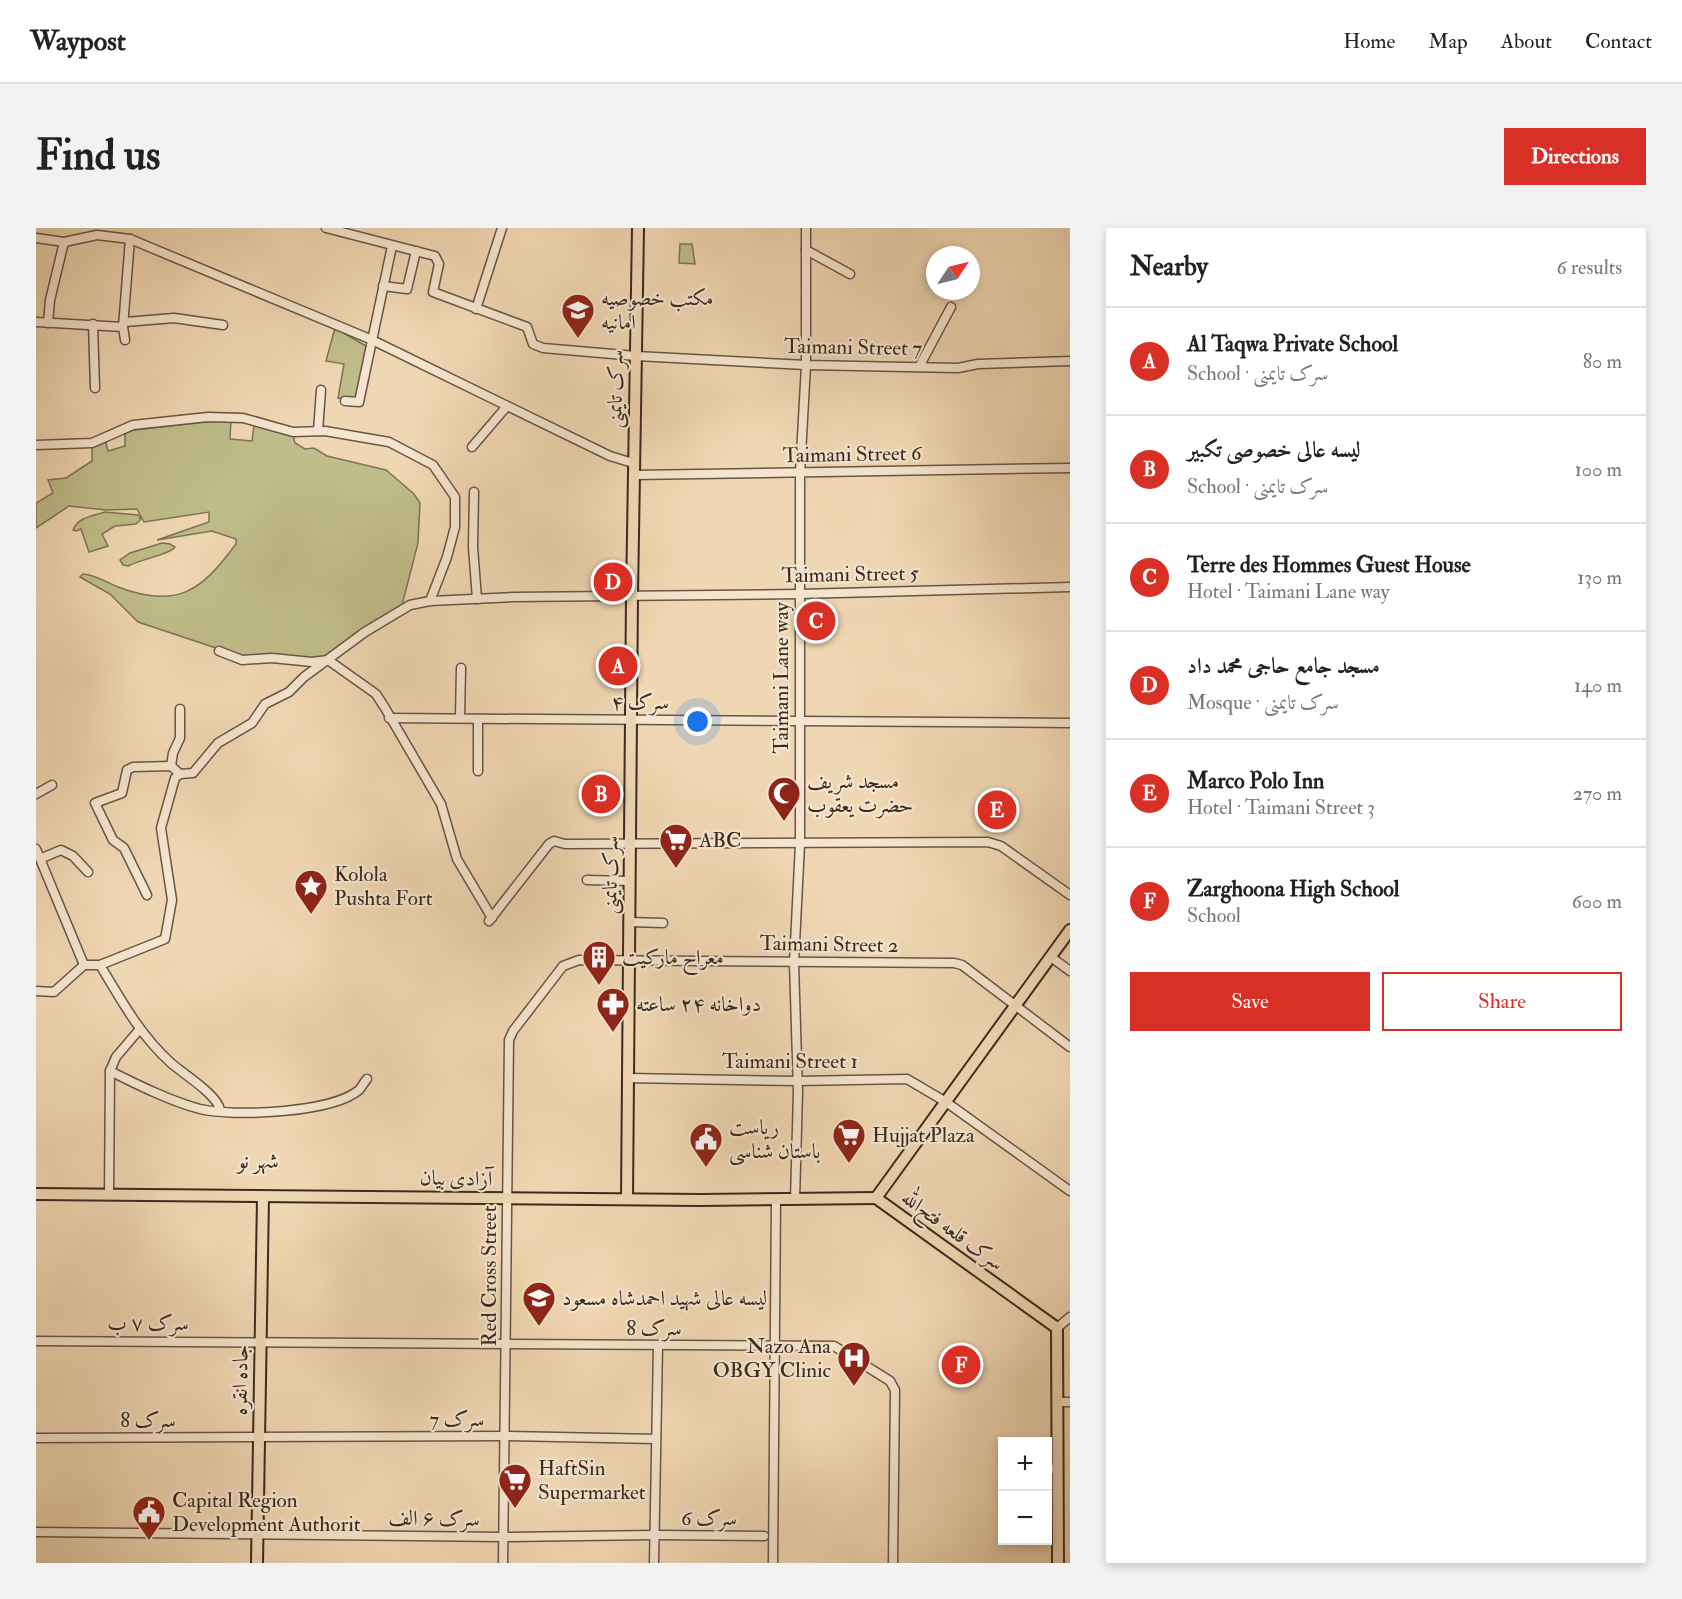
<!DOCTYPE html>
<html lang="en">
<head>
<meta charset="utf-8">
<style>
  body { margin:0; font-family:"IM FELL Double Pica",Amiri,serif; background:#f2f2f2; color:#222 }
  .controls { position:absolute; right:18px; bottom:18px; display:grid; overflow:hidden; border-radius:0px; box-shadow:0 3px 9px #0003 }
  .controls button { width:54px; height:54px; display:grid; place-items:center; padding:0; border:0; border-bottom:2px solid #e0e0e0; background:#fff; color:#222; font:30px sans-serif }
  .compass { position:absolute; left:890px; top:18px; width:54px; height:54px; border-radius:50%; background:#fff; box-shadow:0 3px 9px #0003; rotate:55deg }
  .you { position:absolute; left:662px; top:494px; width:21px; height:21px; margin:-15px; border:4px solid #fff; border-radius:50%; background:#1a73e8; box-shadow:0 0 0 9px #1a73e833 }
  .badge { display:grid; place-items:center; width:39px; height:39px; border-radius:50%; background:#d93025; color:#fff; font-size:20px; font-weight:700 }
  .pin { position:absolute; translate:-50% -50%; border:3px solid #fff; box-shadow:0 2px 6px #0006 }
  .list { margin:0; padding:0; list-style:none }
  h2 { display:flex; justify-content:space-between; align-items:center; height:78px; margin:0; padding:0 24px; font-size:26px }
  h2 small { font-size:20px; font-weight:400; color:#767676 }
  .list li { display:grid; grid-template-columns:39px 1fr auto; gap:18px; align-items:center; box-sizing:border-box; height:108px; padding:0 24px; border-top:2px solid #e0e0e0 }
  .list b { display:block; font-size:22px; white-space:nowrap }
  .list p { margin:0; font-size:20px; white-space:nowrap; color:#767676 }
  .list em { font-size:20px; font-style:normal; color:#767676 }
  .actions { display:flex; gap:12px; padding:18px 24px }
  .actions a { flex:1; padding:14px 0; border:2px solid #d93025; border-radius:0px; text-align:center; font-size:21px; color:#d93025 }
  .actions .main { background:#d93025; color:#fff }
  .map { position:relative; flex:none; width:1034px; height:1335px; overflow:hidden; border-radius:0px }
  header { display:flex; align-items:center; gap:36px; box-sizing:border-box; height:84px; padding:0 30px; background:#fff; border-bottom:2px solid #e0e0e0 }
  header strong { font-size:28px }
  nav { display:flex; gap:33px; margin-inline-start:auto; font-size:21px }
  .intro { display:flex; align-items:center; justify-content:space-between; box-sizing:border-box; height:144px; padding:0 36px }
  h1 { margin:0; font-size:42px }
  .button { padding:15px 27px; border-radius:0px; background:#d93025; color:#fff; font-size:21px; font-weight:700 }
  main { display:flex; gap:36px; padding:0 36px }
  aside { flex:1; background:#fff; border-radius:0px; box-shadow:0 3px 9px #0003 }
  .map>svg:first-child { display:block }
  .green { fill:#bfbd89; stroke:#7c7454; stroke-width:1.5 }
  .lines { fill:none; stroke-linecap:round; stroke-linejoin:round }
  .minor-casing { stroke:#685545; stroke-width:11 }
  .major-casing { stroke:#3a2a20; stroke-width:14 }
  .minor { stroke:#f5e5ce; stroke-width:8 }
  .major { stroke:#f0d7b3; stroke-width:10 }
  .labels { text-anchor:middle; stroke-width:4.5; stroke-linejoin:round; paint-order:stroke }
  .poi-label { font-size:21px; fill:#3a2a20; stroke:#f5e5ce; text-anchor:start }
  .street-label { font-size:21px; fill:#3a2a20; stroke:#f5e5ce }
  .neighbourhood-label { font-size:22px; fill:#3a2a20; stroke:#f5e5ce }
</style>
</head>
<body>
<header>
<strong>Waypost</strong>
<nav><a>Home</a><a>Map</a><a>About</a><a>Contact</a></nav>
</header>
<div class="intro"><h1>Find us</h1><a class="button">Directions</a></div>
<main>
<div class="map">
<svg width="1034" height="1335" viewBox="0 0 1034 1335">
  <rect width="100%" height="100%" fill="#f0d7b3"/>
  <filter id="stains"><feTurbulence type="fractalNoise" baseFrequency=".00333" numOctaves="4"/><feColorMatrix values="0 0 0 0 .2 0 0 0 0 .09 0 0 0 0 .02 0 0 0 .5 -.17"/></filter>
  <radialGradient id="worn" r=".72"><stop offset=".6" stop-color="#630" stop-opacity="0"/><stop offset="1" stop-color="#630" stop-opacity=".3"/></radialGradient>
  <g class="green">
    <path d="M 644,16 L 656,16 L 659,36 L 643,35 Z"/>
    <path d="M 299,100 L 330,118 L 321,172 L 302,170 L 308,136 L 290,133 Z"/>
    <path d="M 195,191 L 194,211 L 216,213 L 218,197 L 256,203 L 259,215 L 269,221 L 278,220 L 291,228 L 350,242 L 378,266 L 384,275 L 382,315 L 366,377 L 291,428 L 271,430 L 227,426 L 213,430 L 204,428 L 102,394 L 74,366 L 44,349 L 47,346 C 60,347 70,354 82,359 C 142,382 166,362 200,316 L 200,311 L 176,303 L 121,312 L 173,294 L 173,284 L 108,294 L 101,281 L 70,282 L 33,278 L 0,300 L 0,275 L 17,265 L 12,252 L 30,250 L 56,233 L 56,216 L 69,211 L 72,223 L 89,218 L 89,203 Z"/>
    <path d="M 69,284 L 102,287 L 105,291 L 100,296 L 79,298 L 66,306 L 72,318 L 53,324 L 45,301 L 40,303 L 37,302 C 42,289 57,288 69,284 Z"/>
    <path d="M 126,315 L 134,316 L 139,319 C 133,327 105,331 92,338 L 87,337 L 84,332 L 94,325 Z"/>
  </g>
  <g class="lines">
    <defs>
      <g id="minor">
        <path d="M 290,0 L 399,28 L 403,36 L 397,64 L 491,99 L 497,116 L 507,120 L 600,128 L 770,137 L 922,140 L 942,136 L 1034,133"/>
        <path d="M 0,10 L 28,14 L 61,7 L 94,11 L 334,111 L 574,228 L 597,235"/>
        <path d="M 770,22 L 814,46"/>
        <path d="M 347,58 L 371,61 L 380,23"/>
        <path d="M 440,81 L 466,0"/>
        <path d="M 0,94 L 87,99"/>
        <path d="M 89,94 L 138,90 L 187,97"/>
        <path d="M 12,95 L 14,72 L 28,14"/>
        <path d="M 57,96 L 59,160"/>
        <path d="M 89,112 L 87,99 L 94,11"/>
        <path d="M 883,139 L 915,79"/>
        <path d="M 309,173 L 323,174 L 356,18"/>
        <path d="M 282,203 L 285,162"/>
        <path d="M 0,217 L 56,215 L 97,197 L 172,189 L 207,190 L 257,204 L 289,203 L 353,214 L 397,237 L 419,269 L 419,299 L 411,329 L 394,373"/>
        <path d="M 436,219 L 471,178"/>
        <path d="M 598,247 L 1034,240"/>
        <path d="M 438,264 L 437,319 L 441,371"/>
        <path d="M 183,423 L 206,432 L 236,430 L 276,434 L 292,432 L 340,466 L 349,480 L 405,576 L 421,631 L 456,690"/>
        <path d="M 353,490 L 1034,495"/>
        <path d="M 424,490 L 425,440"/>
        <path d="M 135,538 L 137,525 L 144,510 L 144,481"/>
        <path d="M 442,543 L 442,491"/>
        <path d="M 0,566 L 16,557"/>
        <path d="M 0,621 L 48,737"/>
        <path d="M 6,630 L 25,622 L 37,628 L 52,644"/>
        <path d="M 551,652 L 594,653"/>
        <path d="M 111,667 L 88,620 L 77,612 L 59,575 L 86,565 L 91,542 L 97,539 L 135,538 L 144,546"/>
        <path d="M 453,693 L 513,616 L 518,613 L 529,616 L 952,614 L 965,618 L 1034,667"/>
        <path d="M 593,694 L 627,695"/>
        <path d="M 1015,729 L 1034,743"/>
        <path d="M 64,737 C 85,772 104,807 135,835 C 146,845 182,867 184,882"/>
        <path d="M 0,763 L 18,764 L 48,737 L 64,737 L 129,711 L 136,672 L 125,600 L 139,550 L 144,546 L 157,545 L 182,515 L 216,495 L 229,476 L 253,464 L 268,449 L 329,404 L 374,377 L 394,373 L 478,369 L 764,366 L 1034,359"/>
        <path d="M 74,843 L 80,829 L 103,802"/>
        <path d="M 592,850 L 761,853 L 871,851 L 910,874 L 1034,963"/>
        <path d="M 73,967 L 74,843 C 102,857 134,873 164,881 C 197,889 296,885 323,862 C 326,859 328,854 331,851"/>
        <path d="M 759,972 L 762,864 L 758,735 L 764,616 L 764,245 L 770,137 L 770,0"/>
        <path d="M 1021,1100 L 1034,1089"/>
        <path d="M 0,1113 L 798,1118 L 854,1153 L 859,1162 L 857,1335"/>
        <path d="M 1022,1174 L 1034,1174"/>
        <path d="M 0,1210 L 470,1208 L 620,1211"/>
        <path d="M 1011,1241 L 1022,1241"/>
        <path d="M 0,1304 L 467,1309 L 619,1307"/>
        <path d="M 619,1307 L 728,1308"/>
        <path d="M 467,1335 L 473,812 L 477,803 L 527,738 L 543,732 L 918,735 L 926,737 L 1034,819"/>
        <path d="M 618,1335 L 622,1118"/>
        <path d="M 737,1335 L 740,972"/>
      </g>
      <g id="major">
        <path d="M 0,966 L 664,972 L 840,970"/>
        <path d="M 840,970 L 1021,1100 L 1022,1335"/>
        <path d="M 840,970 L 1034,702"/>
        <path d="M 591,971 L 596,367 L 602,0"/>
        <path d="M 221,1335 L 227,969"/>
      </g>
    </defs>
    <use href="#minor" class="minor-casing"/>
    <use href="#major" class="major-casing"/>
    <use href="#minor" class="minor"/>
    <use href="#major" class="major"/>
  </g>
  <defs>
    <symbol id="school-pin" viewBox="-11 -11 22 30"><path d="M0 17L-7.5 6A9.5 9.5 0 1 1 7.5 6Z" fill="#8f2418" stroke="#f5e5ce"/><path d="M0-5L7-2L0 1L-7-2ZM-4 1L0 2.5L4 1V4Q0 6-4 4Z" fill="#fff"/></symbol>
    <symbol id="mosque-pin" viewBox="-11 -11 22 30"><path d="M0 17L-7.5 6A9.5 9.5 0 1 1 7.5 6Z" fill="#8f2418" stroke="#f5e5ce"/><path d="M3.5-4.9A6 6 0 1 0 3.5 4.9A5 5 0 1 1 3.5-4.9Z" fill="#fff"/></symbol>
    <symbol id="supermarket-pin" viewBox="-11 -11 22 30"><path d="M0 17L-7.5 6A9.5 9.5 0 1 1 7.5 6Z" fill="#8f2418" stroke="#f5e5ce"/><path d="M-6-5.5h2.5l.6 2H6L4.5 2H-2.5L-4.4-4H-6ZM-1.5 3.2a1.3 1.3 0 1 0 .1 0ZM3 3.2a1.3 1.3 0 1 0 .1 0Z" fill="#fff"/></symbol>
    <symbol id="sight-pin" viewBox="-11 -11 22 30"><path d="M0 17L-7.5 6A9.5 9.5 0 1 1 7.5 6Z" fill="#8f2418" stroke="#f5e5ce"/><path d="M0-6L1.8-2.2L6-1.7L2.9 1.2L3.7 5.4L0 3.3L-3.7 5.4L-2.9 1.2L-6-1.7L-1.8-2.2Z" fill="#fff"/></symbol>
    <symbol id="building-pin" viewBox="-11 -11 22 30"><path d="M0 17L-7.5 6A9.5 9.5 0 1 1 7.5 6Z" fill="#8f2418" stroke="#f5e5ce"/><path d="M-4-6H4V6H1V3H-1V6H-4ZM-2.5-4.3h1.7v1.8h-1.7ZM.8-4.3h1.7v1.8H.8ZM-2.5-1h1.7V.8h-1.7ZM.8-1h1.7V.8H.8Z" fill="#fff"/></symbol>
    <symbol id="pharmacy-pin" viewBox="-11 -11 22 30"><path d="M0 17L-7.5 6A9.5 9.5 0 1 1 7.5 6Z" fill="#8f2418" stroke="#f5e5ce"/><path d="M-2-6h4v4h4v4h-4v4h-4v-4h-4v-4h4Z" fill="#fff"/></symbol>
    <symbol id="civic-pin" viewBox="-11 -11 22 30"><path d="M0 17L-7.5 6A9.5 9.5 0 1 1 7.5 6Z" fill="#8f2418" stroke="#f5e5ce"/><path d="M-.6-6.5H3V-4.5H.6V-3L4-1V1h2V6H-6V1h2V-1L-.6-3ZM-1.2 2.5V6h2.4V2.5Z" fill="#fff"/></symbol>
    <symbol id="hospital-pin" viewBox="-11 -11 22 30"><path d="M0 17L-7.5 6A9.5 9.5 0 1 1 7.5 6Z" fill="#8f2418" stroke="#f5e5ce"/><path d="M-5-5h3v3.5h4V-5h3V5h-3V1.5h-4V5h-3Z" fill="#fff"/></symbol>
  </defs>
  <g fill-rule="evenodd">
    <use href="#school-pin" x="523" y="63" width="38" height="52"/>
    <use href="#mosque-pin" x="729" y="546" width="38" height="52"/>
    <use href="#supermarket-pin" x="621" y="593" width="38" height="52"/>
    <use href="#sight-pin" x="256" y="639" width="38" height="52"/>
    <use href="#building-pin" x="544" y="710" width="38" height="52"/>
    <use href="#pharmacy-pin" x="558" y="757" width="38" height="52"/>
    <use href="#supermarket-pin" x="794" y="888" width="38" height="52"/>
    <use href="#civic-pin" x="651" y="892" width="38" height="52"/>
    <use href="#school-pin" x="484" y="1051" width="38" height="52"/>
    <use href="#hospital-pin" x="799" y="1111" width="38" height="52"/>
    <use href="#supermarket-pin" x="460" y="1233" width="38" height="52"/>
    <use href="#civic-pin" x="94" y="1265" width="38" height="52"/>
  </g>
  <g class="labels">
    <g class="poi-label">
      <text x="565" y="77">مکتب خصوصیه<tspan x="565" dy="24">امانیه</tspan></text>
      <text x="771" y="560">مسجد شریف<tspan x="771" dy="24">حضرت یعقوب</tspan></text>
      <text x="663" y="619">ABC</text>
      <text x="298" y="653">Kolola<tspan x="298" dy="24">Pushta Fort</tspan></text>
      <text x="586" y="736">معراح مارکیت</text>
      <text x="600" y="783">دواخانه ۲۴ ساعته</text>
      <text x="693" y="906">ریاست<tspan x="693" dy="24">باستان شناسی</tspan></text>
      <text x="836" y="914">Hujjat Plaza</text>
      <text x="526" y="1077">لیسه عالی شهید احمدشاه مسعود</text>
      <text x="795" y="1125" text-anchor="end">Nazo Ana<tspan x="795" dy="24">OBGY Clinic</tspan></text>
      <text x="502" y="1247">HaftSin<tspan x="502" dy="24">Supermarket</tspan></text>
      <text x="136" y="1279">Capital Region<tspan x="136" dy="24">Development Authorit</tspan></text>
    </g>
    <g class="street-label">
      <text transform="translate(817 119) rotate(1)" y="7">Taimani Street 7</text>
      <text transform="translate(579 161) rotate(-89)" y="7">سرک تایمنی</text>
      <text transform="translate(816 226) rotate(-1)" y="7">Taimani Street 6</text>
      <text transform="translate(814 346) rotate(-1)" y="7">Taimani Street 5</text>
      <text transform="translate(745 450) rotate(-90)" y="7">Taimani Lane way</text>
      <text x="604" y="481">سرک ۴</text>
      <text transform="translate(574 647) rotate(-89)" y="7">سرک تایمنی</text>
      <text transform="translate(793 716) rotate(1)" y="7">Taimani Street 2</text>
      <text x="754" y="840">Taimani Street 1</text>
      <text transform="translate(420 950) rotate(1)" y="7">آزادی بیان</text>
      <text transform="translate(917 1002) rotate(36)" y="7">سرک قلعه فتح‌الله</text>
      <text transform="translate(453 1048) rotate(-90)" y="7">Red Cross Street</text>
      <text x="112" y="1102">سرک ۷ ب</text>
      <text x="618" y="1107">سرک 8</text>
      <text transform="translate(204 1152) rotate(-89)" y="7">جاده انقره</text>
      <text x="421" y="1198">سرک 7</text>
      <text x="112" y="1199">سرک 8</text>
      <text transform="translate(398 1290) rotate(1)" y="7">سرک ۶ الف</text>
      <text x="673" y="1297">سرک 6</text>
    </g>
    <g class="neighbourhood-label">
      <text x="222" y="940">شهر نو</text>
    </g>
  </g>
  <rect width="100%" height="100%" filter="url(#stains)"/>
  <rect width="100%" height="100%" fill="url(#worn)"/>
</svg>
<div class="controls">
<button>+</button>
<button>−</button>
</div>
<svg class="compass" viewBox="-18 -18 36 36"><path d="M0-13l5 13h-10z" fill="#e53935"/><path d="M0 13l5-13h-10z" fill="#767676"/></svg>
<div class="you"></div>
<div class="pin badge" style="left:582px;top:438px">A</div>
<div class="pin badge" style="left:565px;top:566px">B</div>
<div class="pin badge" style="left:780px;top:393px">C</div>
<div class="pin badge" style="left:577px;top:354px">D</div>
<div class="pin badge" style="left:961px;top:582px">E</div>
<div class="pin badge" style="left:925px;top:1137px">F</div>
</div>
<aside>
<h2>Nearby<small>6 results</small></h2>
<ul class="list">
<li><span class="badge">A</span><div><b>Al Taqwa Private School</b><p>School · سرک تایمنی</p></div><em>80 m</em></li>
<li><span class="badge">B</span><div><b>لیسه عالی خصوصی تکبیر</b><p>School · سرک تایمنی</p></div><em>100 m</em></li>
<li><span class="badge">C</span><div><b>Terre des Hommes Guest House</b><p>Hotel · Taimani Lane way</p></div><em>130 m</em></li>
<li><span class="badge">D</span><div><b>مسجد جامع حاجی محمد داد</b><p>Mosque · سرک تایمنی</p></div><em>140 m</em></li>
<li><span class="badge">E</span><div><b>Marco Polo Inn</b><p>Hotel · Taimani Street 3</p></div><em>270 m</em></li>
<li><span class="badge">F</span><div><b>Zarghoona High School</b><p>School</p></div><em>600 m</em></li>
</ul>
<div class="actions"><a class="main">Save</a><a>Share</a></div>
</aside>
</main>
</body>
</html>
